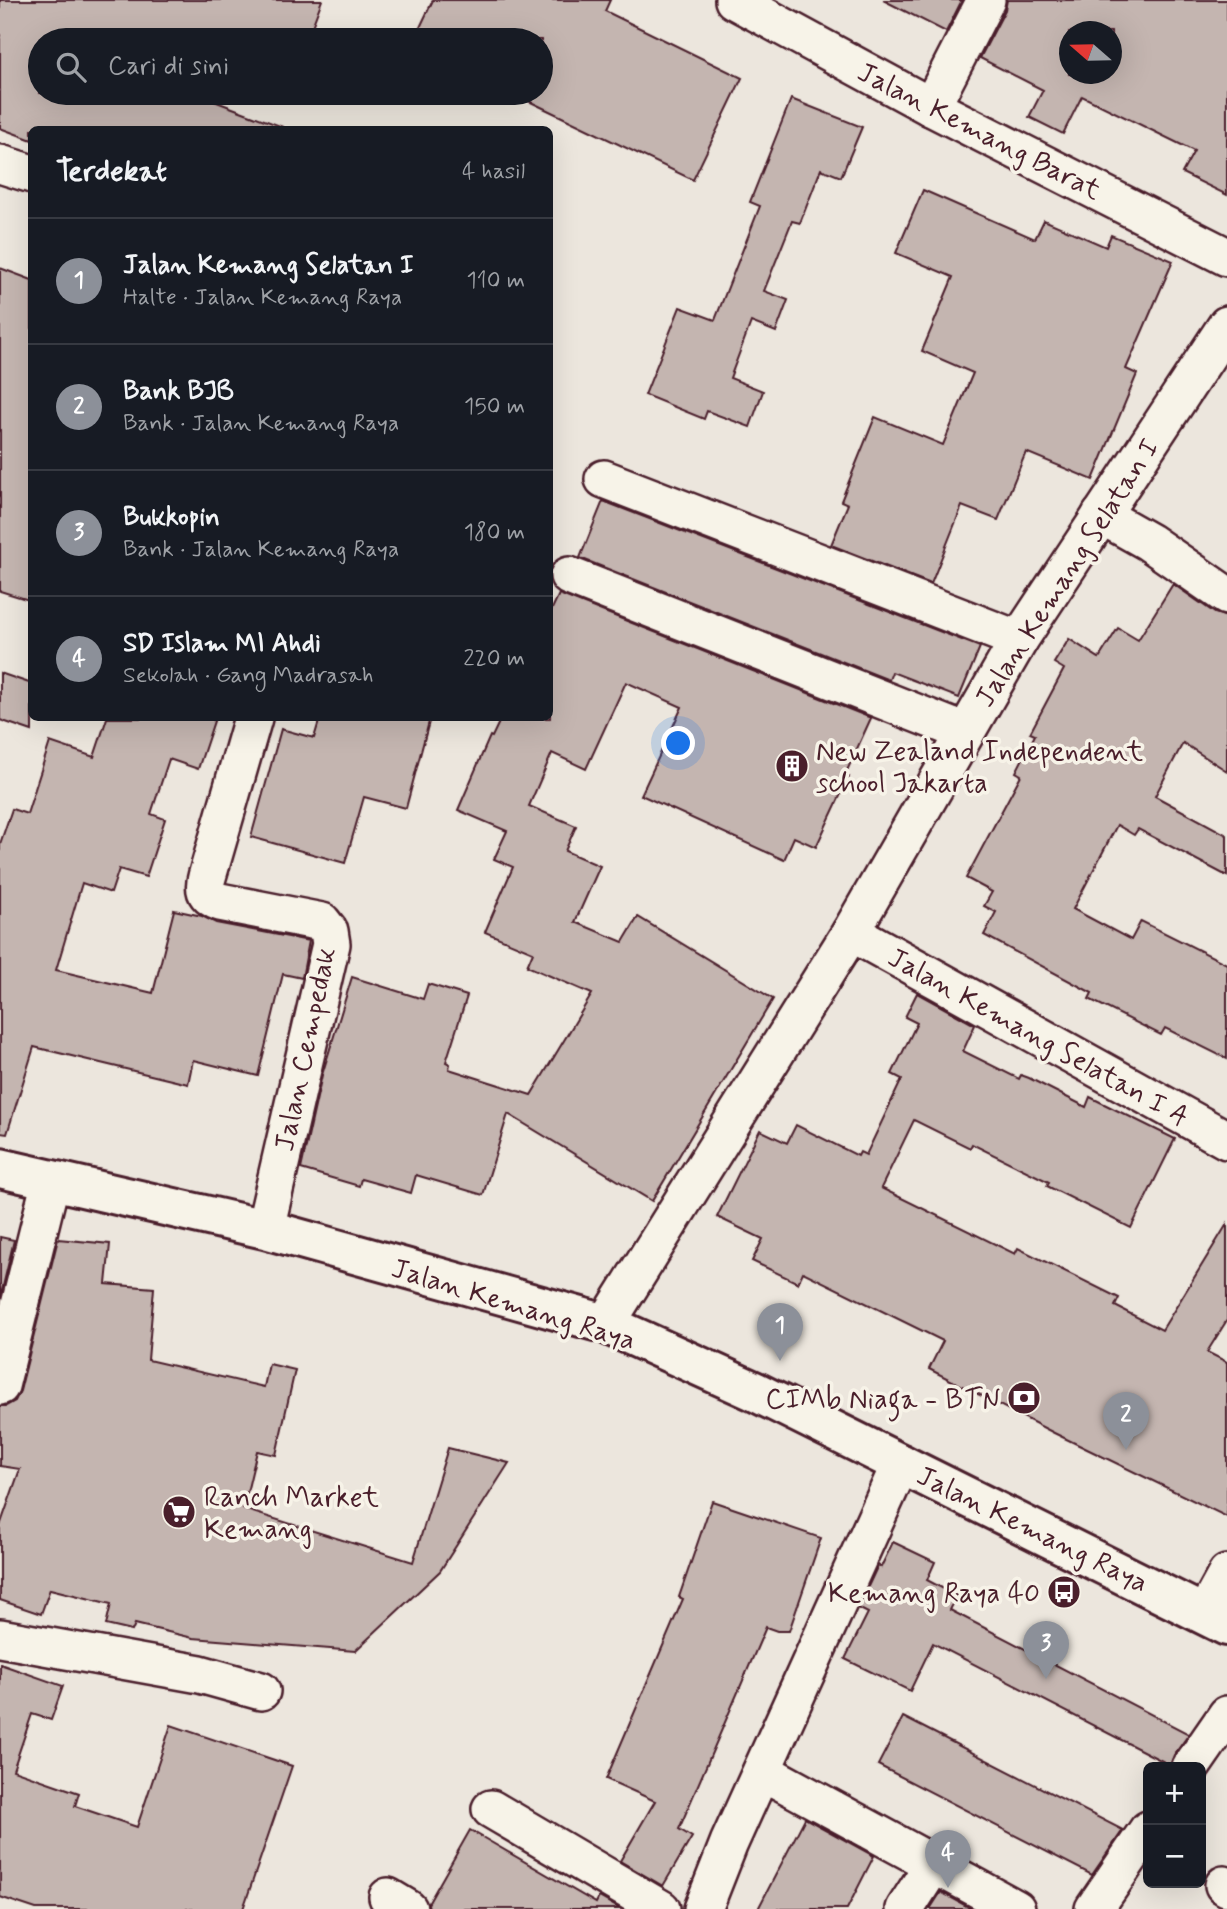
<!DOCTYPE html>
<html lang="id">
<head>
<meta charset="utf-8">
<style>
  body { margin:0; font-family:Mynerve,sans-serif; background:#242831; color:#f1f3f6 }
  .controls { position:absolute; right:21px; bottom:21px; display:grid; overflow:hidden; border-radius:10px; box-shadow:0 7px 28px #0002 }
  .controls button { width:63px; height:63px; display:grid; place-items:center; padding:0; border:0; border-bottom:2px solid #363941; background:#171b24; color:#f1f3f6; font:35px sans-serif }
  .compass { position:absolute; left:1059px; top:21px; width:63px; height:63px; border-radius:50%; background:#171b24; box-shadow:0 7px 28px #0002; rotate:290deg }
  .you { position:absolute; left:679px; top:744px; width:24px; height:24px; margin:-18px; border:5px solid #fff; border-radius:50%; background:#1a73e8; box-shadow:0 0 0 10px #1a73e833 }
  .badge { display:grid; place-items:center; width:46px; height:46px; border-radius:50%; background:#8c9099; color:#fff; font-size:23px; font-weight:700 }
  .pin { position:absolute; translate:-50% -58px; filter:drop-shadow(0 2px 4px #0008) }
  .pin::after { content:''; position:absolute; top:37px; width:24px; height:21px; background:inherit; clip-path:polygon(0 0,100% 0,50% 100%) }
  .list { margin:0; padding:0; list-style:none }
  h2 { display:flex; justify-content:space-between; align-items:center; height:91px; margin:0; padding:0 28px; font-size:30px }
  h2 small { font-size:23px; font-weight:400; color:#9ea1a6 }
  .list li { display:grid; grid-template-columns:46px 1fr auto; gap:21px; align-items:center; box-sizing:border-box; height:126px; padding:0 28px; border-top:2px solid #363941 }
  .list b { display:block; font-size:26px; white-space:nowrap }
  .list p { margin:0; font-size:23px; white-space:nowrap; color:#9ea1a6 }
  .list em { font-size:23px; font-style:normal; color:#9ea1a6 }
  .icon { flex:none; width:38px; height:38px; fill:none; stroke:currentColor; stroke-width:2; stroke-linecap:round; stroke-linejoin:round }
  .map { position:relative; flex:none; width:1227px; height:1909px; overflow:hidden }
  .search { position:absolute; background:#171b24; box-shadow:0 7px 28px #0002; left:28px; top:28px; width:525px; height:77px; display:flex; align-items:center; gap:18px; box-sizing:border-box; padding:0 24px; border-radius:38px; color:#9ea1a6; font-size:26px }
  .panel { position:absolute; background:#171b24; box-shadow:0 7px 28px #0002; left:28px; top:126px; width:525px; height:595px; border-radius:10px }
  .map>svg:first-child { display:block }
  .building { fill:#c4b5b0; stroke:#4a1f2b; stroke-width:2; fill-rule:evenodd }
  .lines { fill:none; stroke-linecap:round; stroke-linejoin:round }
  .street-casing { stroke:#4a1f2b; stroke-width:42 }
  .secondary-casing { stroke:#4a1f2b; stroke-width:44 }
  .street { stroke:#f7f3e8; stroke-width:37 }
  .secondary { stroke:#f7f3e8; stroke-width:38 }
  .labels { text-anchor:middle; stroke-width:7; stroke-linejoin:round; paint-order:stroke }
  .street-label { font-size:28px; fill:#4a1f2b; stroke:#f7f3e8 }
  .poi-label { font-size:28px; fill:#4a1f2b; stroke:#f7f3e8; text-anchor:start }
</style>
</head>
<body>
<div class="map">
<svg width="1227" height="1909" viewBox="0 0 1227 1909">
  <rect width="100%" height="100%" fill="#ece6dd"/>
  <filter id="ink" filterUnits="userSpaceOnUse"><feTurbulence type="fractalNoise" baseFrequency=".0143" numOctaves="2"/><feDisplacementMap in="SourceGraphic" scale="14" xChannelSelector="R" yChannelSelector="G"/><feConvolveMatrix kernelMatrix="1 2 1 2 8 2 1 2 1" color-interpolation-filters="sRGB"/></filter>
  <g filter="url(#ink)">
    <g class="building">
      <path d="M 0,0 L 322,0 L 307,40 L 40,40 L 40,93 L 193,93 L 283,127 L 282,130 L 32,130 L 32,140 L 0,128 Z"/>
      <path d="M 433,0 L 610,0 L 605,11 L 742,78 L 693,180 L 512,93 L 541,93 L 541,40 L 414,40 Z"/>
      <path d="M 883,0 L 962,0 L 946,32 Z"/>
      <path d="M 1007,0 L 1227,0 L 1227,195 L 1182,173 L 1194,151 L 1082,96 L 1063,134 L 1029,117 L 1043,90 L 980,58 L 1005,10 ZM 1069,32 L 1111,32 L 1111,74 L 1069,74 Z"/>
      <path d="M 791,99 L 862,127 L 841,177 L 821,169 L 800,223 L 792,221 L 764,291 L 788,300 L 776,332 L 751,322 L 730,378 L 763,391 L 750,427 L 707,411 L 704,419 L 645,395 L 680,307 L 715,320 L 760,206 L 750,202 Z"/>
      <path d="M 923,190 L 1035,239 L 1044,220 L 1106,247 L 1111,235 L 1173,261 L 1126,369 L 1137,374 L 1093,480 L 1026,452 L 998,520 L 962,506 L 931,584 L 831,545 L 848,504 L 841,501 L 875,417 L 943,445 L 973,373 L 922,351 L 953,277 L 896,253 Z"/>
      <path d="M 0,268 L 32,280 L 32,601 L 0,591 Z"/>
      <path d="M 603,501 L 980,647 L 959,698 L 892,672 L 889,680 L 580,558 Z"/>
      <path d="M 1173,584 L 1215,613 L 1227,617 L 1227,771 L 1183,743 L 1155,796 L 1227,835 L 1227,876 L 1138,829 L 1134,835 L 1117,825 L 1073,909 L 1131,940 L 1141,921 L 1227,964 L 1227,1059 L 1165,1028 L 1161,1035 L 1089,999 L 1092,993 L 984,935 L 996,912 L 984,906 L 992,892 L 966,878 L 1021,775 L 1016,772 L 1035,735 L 1030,733 L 1064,669 L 1054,663 L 1069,639 L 1099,658 L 1118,628 L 1138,640 Z"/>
      <path d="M 559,594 L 871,718 L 845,775 L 849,777 L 816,847 L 794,837 L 784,860 L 641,795 L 682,707 L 626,682 L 586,769 L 552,753 L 529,806 L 576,826 L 565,851 L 600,866 L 575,922 L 623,942 L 638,917 L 773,999 L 652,1201 L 508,1114 L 483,1195 L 416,1175 L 411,1193 L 361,1179 L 359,1186 L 301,1169 L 322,1075 L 352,977 L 423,999 L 428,984 L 467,996 L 446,1062 L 450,1064 L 449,1069 L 531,1095 L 592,994 L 527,966 L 533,952 L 485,932 L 513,867 L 494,859 L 507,831 L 458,810 L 490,736 L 492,737 L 501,718 L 550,718 L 550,613 Z"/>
      <path d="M 0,673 L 32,684 L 32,731 L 0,720 Z"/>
      <path d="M 107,718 L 215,718 L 198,769 L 169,759 L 151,814 L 165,819 L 146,877 L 119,869 L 111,893 L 82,883 L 56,970 L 153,993 L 174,910 L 202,916 L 216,923 L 309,941 L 302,978 L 283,974 L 258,1076 L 193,1060 L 188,1084 L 34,1047 L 7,1134 L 0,1133 L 0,844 L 12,809 L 27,814 L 50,742 L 94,757 Z"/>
      <path d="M 320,718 L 430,718 L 406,808 L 364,797 L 345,863 L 251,837 L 281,729 L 314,738 Z"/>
      <path d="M 917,993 L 975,1025 L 963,1051 L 1019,1079 L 1021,1075 L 1029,1078 L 1086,1107 L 1090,1097 L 1175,1139 L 1131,1228 L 1047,1186 L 1049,1182 L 972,1144 L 970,1148 L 914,1120 L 881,1188 L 1015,1254 L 1018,1248 L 1119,1298 L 1115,1306 L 1162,1330 L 1227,1224 L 1227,1320 L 1207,1352 L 1227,1362 L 1227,1517 L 1054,1433 L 929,1369 L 943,1341 L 803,1272 L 798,1283 L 752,1261 L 763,1239 L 717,1217 L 760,1130 L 787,1143 L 796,1125 L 858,1156 L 860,1152 L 866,1155 L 902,1079 L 892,1074 L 917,1023 L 905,1017 Z"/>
      <path d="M 0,1237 L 14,1240 L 0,1299 Z"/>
      <path d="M 58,1239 L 110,1244 L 106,1284 L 154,1288 L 148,1360 L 264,1387 L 269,1364 L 295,1370 L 276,1455 L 257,1451 L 243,1509 L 413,1562 L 448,1448 L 509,1463 L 440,1571 L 355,1651 L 193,1638 L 135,1624 L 132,1631 L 106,1625 L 111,1604 L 50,1589 L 41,1614 L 0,1600 L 0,1526 L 20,1469 L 0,1466 L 0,1406 L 6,1406 L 15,1401 L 20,1391 Z"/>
      <path d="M 712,1501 L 821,1538 L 789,1631 L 777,1631 L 766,1627 L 679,1829 L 692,1837 L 663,1886 L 620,1861 L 655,1801 L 606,1779 L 683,1599 L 679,1597 Z"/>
      <path d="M 893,1542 L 935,1562 L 927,1580 L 957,1596 L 950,1610 L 1189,1734 L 1174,1755 L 1170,1765 L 933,1643 L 910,1691 L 845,1659 L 868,1613 L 858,1608 L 878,1565 L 881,1567 Z"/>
      <path d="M 0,1664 L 63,1686 L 51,1720 L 32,1714 L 13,1770 L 79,1793 L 75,1806 L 137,1827 L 171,1725 L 292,1766 L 243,1909 L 36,1909 L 0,1897 Z"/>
      <path d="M 903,1717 L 1123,1830 L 1092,1875 L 878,1765 Z"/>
      <path d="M 805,1818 L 874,1856 L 847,1909 L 758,1909 Z"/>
      <path d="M 470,1830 L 596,1903 L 599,1897 L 620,1909 L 429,1909 L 428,1904 Z"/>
      <path d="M 941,1892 L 972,1909 L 930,1909 Z"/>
    </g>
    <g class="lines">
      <defs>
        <g id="street">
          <path d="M 734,0 L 931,107 L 1227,257"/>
          <path d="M 931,107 L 986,0"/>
          <path d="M 0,164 L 32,174"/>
          <path d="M 604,479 L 1019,640"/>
          <path d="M 1101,515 L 1149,542 L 1227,596"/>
          <path d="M 569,576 L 964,732"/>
          <path d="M 253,718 L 207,877 C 203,891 207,897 220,902 L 322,922 L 329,931 L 331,944 L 265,1229"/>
          <path d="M 851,932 L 1227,1140"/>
          <path d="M 606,1324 L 851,932 L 1019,640 L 1227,325"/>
          <path d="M 0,1386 L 51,1180"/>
          <path d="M 1205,1614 L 1227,1574"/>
          <path d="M 0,1638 L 200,1674 L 261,1691"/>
          <path d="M 1191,1767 L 1227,1715"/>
          <path d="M 762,1771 L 1016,1909"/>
          <path d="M 491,1809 L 661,1909"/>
          <path d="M 1224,1885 L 1227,1887"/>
          <path d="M 388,1897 L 408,1909"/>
          <path d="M 703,1909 L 729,1843 L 901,1463"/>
          <path d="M 905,1909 L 933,1865"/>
          <path d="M 1094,1909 L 1148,1830"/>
        </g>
        <path id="secondary" d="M 0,1168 L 265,1229 L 606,1324 L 754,1391 L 1227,1626"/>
      </defs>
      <use href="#street" class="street-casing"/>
      <use href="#secondary" class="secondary-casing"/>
      <use href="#street" class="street"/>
      <use href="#secondary" class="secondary"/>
    </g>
  </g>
  <defs>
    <symbol id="building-disc" viewBox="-11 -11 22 22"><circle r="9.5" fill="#4a1f2b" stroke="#f7f3e8"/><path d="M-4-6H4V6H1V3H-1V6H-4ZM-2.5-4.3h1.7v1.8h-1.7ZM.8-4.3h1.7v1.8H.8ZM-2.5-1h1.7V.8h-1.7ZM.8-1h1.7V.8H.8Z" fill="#fff"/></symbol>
    <symbol id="bank-disc" viewBox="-11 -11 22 22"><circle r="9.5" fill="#4a1f2b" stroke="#f7f3e8"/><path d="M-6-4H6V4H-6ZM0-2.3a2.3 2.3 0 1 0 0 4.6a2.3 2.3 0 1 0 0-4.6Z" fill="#fff"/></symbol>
    <symbol id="supermarket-disc" viewBox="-11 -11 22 22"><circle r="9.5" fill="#4a1f2b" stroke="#f7f3e8"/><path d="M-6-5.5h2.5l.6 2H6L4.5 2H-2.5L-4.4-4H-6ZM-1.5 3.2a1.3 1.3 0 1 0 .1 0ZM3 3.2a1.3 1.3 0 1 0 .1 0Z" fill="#fff"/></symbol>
    <symbol id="bus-disc" viewBox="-11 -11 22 22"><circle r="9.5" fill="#4a1f2b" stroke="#f7f3e8"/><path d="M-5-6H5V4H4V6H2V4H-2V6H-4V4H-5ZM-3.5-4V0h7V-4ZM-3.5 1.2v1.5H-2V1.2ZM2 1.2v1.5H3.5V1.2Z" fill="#fff"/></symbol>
  </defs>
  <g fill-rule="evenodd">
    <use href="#building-disc" x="773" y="747" width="38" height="38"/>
    <use href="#bank-disc" x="1005" y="1379" width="38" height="38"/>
    <use href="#supermarket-disc" x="160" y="1493" width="38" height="38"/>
    <use href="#bus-disc" x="1045" y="1573" width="38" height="38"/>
  </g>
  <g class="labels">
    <g class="street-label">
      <text transform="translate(980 130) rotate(27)" y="10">Jalan Kemang Barat</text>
      <text transform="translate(1066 572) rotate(-57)" y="10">Jalan Kemang Selatan I</text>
      <text transform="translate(1039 1036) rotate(29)" y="10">Jalan Kemang Selatan I A</text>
      <text transform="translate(304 1049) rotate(-78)" y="10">Jalan Cempedak</text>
      <text transform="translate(514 1303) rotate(17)" y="10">Jalan Kemang Raya</text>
      <text transform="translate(1033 1528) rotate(26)" y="10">Jalan Kemang Raya</text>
    </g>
    <g class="poi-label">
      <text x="816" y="760">New Zealand Independent<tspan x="816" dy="32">school Jakarta</tspan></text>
      <text x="1000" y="1408" text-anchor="end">CIMb Niaga - BTN</text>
      <text x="204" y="1506">Ranch Market<tspan x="204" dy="32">Kemang</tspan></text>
      <text x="1040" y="1602" text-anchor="end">Kemang Raya 40</text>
    </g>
  </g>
</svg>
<div class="controls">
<button>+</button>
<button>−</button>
</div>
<svg class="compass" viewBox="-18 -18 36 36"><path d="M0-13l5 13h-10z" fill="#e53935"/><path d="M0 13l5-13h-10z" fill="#9ea1a6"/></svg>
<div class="you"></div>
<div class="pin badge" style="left:780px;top:1361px">1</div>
<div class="pin badge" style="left:1126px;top:1450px">2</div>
<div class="pin badge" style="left:1046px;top:1679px">3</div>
<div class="pin badge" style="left:948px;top:1888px">4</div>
<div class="search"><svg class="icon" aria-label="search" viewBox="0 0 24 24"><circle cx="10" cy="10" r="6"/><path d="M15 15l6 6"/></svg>Cari di sini</div>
<section class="panel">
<h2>Terdekat<small>4 hasil</small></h2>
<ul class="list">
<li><span class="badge">1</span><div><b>Jalan Kemang Selatan I</b><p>Halte · Jalan Kemang Raya</p></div><em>110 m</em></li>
<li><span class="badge">2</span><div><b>Bank BJB</b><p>Bank · Jalan Kemang Raya</p></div><em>150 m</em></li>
<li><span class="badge">3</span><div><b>Bukkopin</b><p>Bank · Jalan Kemang Raya</p></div><em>180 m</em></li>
<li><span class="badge">4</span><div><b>SD Islam MI Ahdi</b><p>Sekolah · Gang Madrasah</p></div><em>220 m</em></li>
</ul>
</section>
</div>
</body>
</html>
